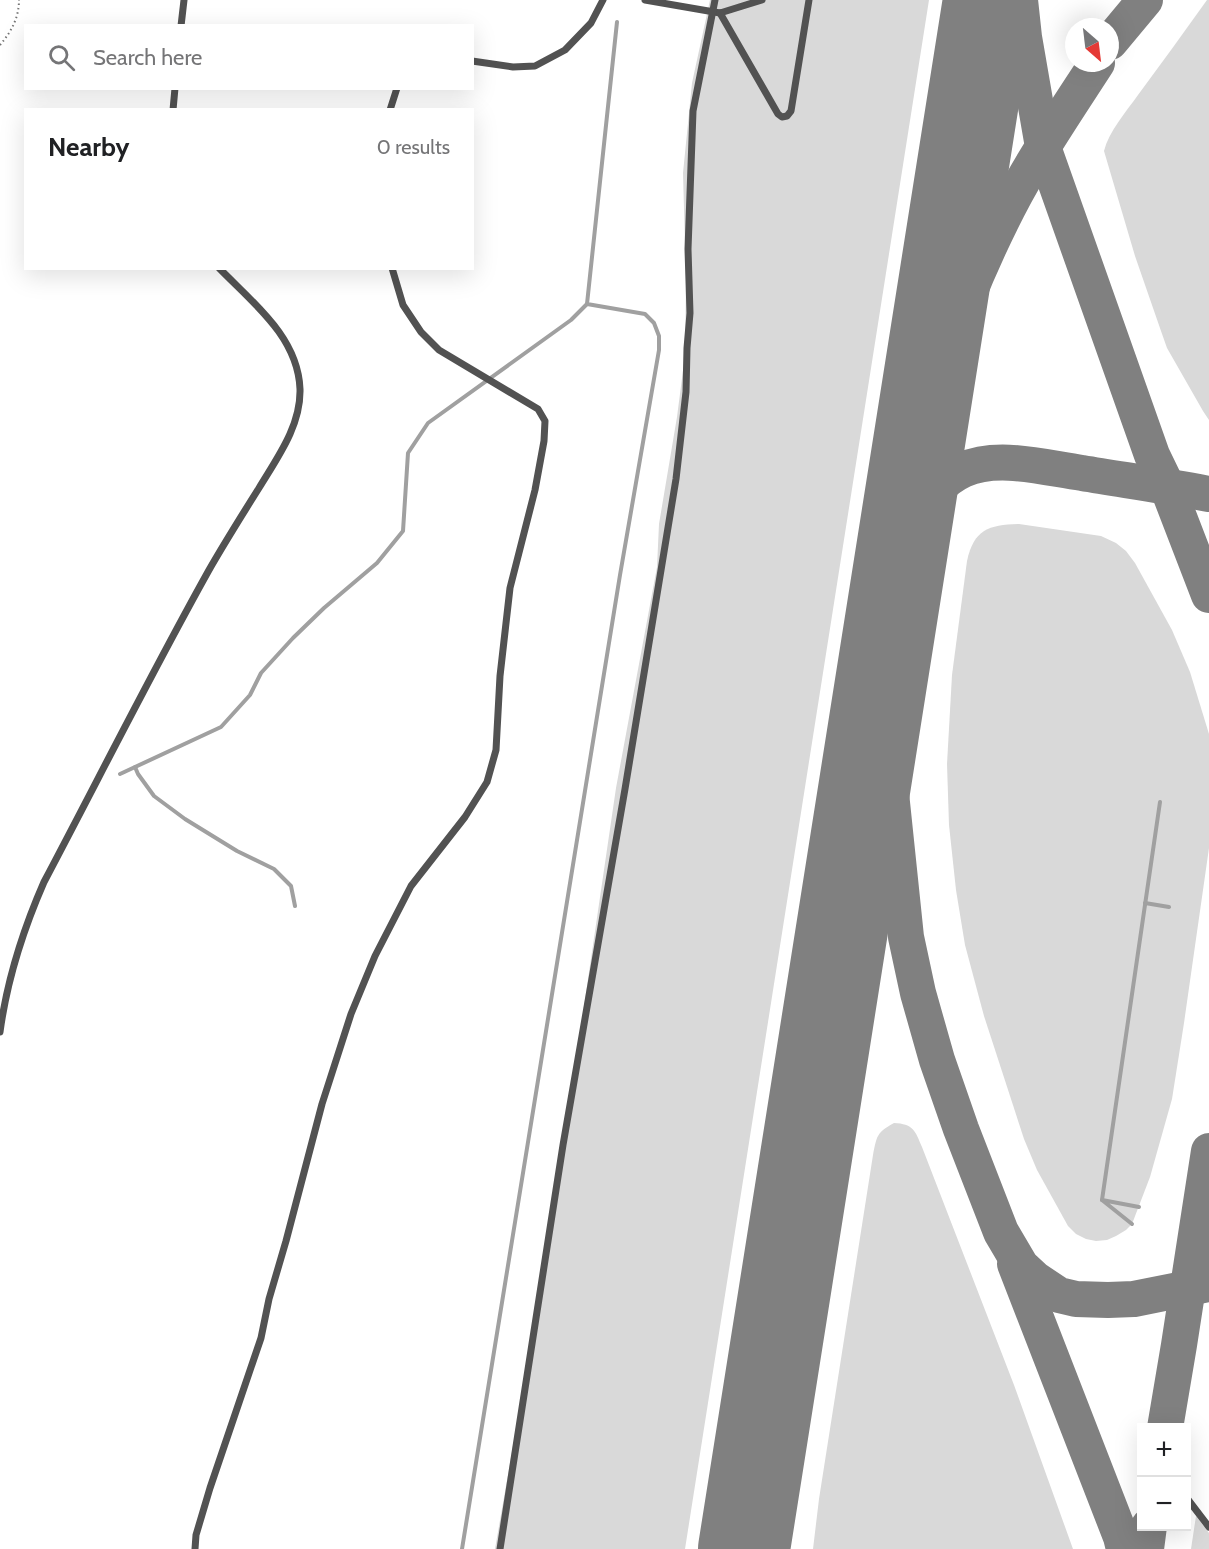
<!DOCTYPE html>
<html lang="en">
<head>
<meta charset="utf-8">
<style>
  body { margin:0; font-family:Cabin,sans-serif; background:#f6f6f6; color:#202124 }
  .controls { position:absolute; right:18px; bottom:18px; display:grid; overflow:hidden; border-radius:0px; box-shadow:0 6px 24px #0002 }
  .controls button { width:54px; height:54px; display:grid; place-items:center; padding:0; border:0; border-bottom:2px solid #e0e0e0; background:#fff; color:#202124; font:30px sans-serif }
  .compass { position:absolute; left:1065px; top:18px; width:54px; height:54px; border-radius:50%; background:#fff; box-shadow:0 6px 24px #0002; rotate:152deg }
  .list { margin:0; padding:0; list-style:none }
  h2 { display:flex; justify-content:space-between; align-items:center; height:78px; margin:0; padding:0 24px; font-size:26px }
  h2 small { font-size:20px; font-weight:400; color:#757577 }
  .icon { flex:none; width:33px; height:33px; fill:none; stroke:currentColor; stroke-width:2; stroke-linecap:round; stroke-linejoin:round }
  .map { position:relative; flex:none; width:1209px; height:1549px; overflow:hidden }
  .search { position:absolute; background:#fff; box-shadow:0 6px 24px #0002; left:24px; top:24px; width:450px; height:66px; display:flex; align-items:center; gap:15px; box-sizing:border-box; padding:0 21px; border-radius:0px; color:#757577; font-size:22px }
  .panel { position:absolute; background:#fff; box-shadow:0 6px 24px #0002; left:24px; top:108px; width:450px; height:162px; border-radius:0px }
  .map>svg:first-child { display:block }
  .green { fill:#d9d9d9 }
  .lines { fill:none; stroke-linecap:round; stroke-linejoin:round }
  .stream { stroke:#a0a0a0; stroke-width:4 }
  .taxiway { stroke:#808080; stroke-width:36 }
  .runway { stroke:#808080; stroke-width:92 }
  .path { stroke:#747474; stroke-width:2; stroke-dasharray:1.5 3; stroke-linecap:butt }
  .lane { stroke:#525252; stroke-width:7 }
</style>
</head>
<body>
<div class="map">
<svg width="1209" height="1549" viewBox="0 0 1209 1549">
  <rect width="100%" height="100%" fill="#fff"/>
  <g class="green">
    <path d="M 710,0 L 929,0 L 685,1549 L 495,1549 L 515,1434 L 582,1020 L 616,788 L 657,567 L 659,524 L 677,417 L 685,355 L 686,280 L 683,173 L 692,83 Z"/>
    <path d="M 1207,0 L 1209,0 L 1209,420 L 1203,411 L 1167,348 L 1161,331 L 1135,256 L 1104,151 C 1109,131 1126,112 1138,95 C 1161,64 1184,32 1207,0 Z"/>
    <path d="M 1019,524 L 1101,536 L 1116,543 L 1126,551 L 1135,563 L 1172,630 L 1190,672 L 1209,734 L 1209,848 L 1184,1023 L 1172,1099 L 1150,1177 L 1132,1224 L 1126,1230 L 1116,1236 L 1107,1240 L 1096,1241 L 1086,1239 L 1076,1234 L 1068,1226 L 1037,1170 L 1024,1139 L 984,1016 L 965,945 L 956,890 L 949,825 L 947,764 L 952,675 L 967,561 C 974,529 989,525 1019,524 Z"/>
    <path d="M 894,1123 C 913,1124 915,1130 922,1147 L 1014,1385 L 1073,1549 L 813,1549 L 819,1499 L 873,1155 C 877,1136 876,1133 894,1123 Z"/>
    <path d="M 1196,1516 L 1209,1533 L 1209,1549 L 1191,1549 Z"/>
  </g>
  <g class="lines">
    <g class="stream">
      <path d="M 135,767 L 138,774 L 154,796 L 185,819 L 237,851 L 274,869 L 291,886 L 295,906"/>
      <path d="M 120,774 L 221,727 L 250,695 L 261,673 L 293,638 L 324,608 L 377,563 L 403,531 L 408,453 L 428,423 L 571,320 L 587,304"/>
      <path d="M 1145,903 L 1169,907"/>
      <path d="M 1102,1200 L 1160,802"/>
      <path d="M 1132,1224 L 1102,1200 L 1139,1207"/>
      <path d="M 462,1549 L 620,575 L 659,350 L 659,336 L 654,323 L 645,314 L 587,304 L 617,22"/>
    </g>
    <g class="taxiway">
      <path d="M 1020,0 L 1024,37 L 1043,147 L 1152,455 L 1167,486 L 1209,595"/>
      <path d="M 1110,42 L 1145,0"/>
      <path d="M 917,453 C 926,422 935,391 944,361 C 961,309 983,257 1008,208 C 1034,158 1066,111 1097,63"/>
      <path d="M 905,528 C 922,506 937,482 963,470 C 998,454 1045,468 1082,473 C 1124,480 1167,486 1209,494"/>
      <path d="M 887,643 L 891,793 L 906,937 L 918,993 L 937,1060 L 961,1129 L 1001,1232 L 1021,1266 L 1035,1279 L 1059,1295 L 1076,1299 L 1108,1300 L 1134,1299 L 1209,1284"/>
      <path d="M 1015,1264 L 1121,1537 L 1124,1549"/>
      <path d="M 1165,1428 L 1179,1345 L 1209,1151"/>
      <path d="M 749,1549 L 750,1509"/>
      <path d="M 1146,1549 L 1149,1526"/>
    </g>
    <path class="runway" d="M 744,1549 L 989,0"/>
    <path class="path" d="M 0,45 C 11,32 19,18 19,0"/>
    <g class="lane">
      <path d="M 645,0 L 720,13 L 762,0"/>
      <path d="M 720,13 L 778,114 L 782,117 L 787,116 L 791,111 L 809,0"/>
      <path d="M 181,26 L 184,0"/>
      <path d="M 472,61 L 513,67 L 535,66 L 565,50 L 591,23 L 603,0"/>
      <path d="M 173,110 L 175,88"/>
      <path d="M 390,110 L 397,88"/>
      <path d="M 0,1032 C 7,980 23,930 44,882 C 99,778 152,672 209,570 C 225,542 242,515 259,488 C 277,458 301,426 300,389 C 298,337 253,303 219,268"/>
      <path d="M 1186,1497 L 1209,1527"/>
      <path d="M 195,1549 L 196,1535 L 210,1488 L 261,1338 L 269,1299 L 286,1241 L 322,1104 L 351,1014 L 375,956 L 411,886 L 465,817 L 487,782 L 496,750 L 500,676 L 510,588 L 535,490 L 544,441 L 545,421 L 538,409 L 439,350 L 421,332 L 403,305 L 392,268"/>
      <path d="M 500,1549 L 563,1145 L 625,789 L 676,479 L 686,392 L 687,348 L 690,313 L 688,249 L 693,111 L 715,0"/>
    </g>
  </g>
</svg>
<div class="controls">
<button>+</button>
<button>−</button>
</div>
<svg class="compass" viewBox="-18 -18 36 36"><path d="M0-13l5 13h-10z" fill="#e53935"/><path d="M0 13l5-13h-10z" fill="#757577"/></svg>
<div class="search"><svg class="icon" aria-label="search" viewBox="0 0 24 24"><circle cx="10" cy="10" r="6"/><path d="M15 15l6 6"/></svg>Search here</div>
<section class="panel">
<h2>Nearby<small>0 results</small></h2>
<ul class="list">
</ul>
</section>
</div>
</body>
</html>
